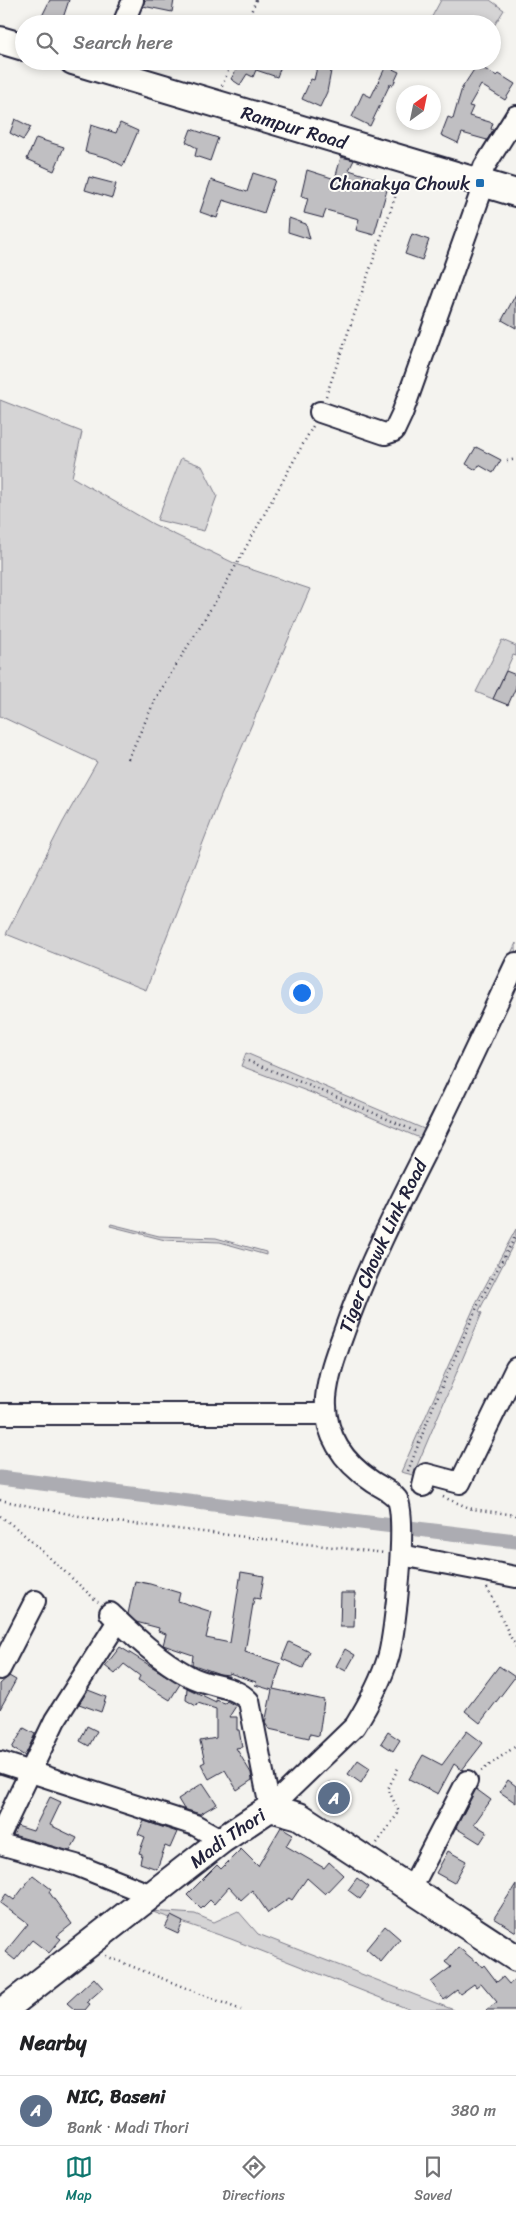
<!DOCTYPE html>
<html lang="en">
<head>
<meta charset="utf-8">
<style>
  body { margin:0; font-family:Sriracha,sans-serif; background:#f2f2f2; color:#202124 }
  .compass { position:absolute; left:396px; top:85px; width:45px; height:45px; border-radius:50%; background:#fff; box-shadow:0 2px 8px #0003; rotate:33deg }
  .you { position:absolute; left:301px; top:992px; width:18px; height:18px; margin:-12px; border:4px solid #fff; border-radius:50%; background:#1a73e8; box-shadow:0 0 0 8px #1a73e833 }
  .badge { display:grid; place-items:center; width:32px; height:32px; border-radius:50%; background:#0f766e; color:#fff; font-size:16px; font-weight:700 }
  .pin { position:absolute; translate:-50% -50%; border:2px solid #fff; box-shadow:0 1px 5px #0006 }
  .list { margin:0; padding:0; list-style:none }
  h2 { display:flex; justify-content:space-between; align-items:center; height:65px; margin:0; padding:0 20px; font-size:21px }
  h2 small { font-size:16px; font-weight:400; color:#757577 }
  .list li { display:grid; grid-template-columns:32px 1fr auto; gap:15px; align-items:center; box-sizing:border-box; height:70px; padding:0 20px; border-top:1px solid #e0e0e0 }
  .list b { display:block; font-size:19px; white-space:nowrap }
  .list p { margin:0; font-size:16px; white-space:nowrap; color:#757577 }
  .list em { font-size:16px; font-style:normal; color:#757577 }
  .icon { flex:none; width:28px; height:28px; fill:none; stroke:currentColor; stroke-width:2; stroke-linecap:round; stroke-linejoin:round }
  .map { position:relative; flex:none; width:516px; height:2010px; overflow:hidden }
  .search { position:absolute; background:#fff; box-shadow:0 2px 8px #0003; left:15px; right:15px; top:15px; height:55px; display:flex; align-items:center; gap:12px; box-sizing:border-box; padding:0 18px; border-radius:28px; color:#757577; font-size:19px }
  .sheet { height:135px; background:#fff }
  nav { display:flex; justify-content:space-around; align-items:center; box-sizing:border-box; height:70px; border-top:1px solid #e0e0e0; background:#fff; font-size:14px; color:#757577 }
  nav a { display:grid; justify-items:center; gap:2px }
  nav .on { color:#0f766e }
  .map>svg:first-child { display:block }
  .green { fill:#d5d4d5; stroke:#7c7b88 }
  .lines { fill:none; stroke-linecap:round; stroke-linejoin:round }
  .canal { stroke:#acacb2; stroke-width:15 }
  .building { fill:#c0bfc2; stroke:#22223b }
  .minor-casing { stroke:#22223b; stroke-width:24 }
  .major-casing { stroke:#22223b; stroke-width:30 }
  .path { stroke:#22223b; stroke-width:2.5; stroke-dasharray:1 4; stroke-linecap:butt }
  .minor { stroke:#fdfcf7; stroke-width:20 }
  .major { stroke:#fdfcf7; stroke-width:26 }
  .poi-dot { fill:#1f6fb2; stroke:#fdfcf7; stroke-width:2 }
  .labels { text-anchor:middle; stroke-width:4; stroke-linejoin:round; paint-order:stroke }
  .street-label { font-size:19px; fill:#22223b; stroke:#fdfcf7 }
  .poi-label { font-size:19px; fill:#22223b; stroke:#fdfcf7; text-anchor:end }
</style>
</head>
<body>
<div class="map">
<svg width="516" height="2010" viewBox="0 0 516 2010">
  <rect width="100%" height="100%" fill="#f4f3ef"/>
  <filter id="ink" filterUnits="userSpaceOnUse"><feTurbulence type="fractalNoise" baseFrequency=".02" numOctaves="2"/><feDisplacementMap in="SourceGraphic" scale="10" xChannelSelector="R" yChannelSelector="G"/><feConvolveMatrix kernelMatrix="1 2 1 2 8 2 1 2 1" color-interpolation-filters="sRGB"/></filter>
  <g filter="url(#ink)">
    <g class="green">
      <path d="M 441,0 L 490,0 L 504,10 L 492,29 L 492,24 L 428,24 Z"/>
      <path d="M 0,400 L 82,432 L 72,477 L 153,524 L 238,565 L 310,589 L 221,796 L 146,990 L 6,934 L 63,822 L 97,762 L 0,716 Z"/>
      <path d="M 181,458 L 202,466 L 217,496 L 204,531 L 157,520 Z"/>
      <path d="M 502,640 L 516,646 L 516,656 L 513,655 L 493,699 L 476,692 Z"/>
      <path d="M 516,943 L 516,950 L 422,1139 L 338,1103 L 241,1066 L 246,1053 L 424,1129 Z"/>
      <path d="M 111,1224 L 159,1236 L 216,1238 L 266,1252 L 266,1255 L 220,1242 L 165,1240 L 110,1226 Z"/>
      <path d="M 516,1229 L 516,1239 L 479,1311 L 482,1313 L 413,1475 L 401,1472 L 477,1301 Z"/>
      <path d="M 150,1911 L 195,1914 L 214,1922 L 238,1911 L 258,1934 L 454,2010 L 411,2010 L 231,1939 Z"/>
    </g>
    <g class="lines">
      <path class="canal" d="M 0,1478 L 516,1541"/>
    </g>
    <g class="building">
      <path d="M 50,0 L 69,0 L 61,24 L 38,24 Z"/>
      <path d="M 145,0 L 174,0 L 172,12 L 143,6 Z"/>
      <path d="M 235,61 L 268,61 L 281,66 L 277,77 L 256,70 L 253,77 L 247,74 L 240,85 L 231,79 L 239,65 L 235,64 Z"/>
      <path d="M 318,63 L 332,66 L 327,92 L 320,107 L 302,99 L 311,79 L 314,80 Z"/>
      <path d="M 477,65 L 497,76 L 499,74 L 515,84 L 505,100 L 481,85 L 469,106 L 473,107 L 469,116 L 493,123 L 491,129 L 493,130 L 487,140 L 462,133 L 458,143 L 441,135 L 448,117 L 453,119 L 462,88 Z"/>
      <path d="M 386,66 L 399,72 L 393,85 L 390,84 L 370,126 L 352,117 L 363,93 L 371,97 Z"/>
      <path d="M 15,119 L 31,127 L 23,140 L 10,133 Z"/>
      <path d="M 120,123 L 138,131 L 123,166 L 108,158 L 85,152 L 91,125 L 116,133 Z"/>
      <path d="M 191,129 L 218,138 L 210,161 L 195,156 L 197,148 L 186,142 Z"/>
      <path d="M 36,138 L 64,147 L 54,171 L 27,159 Z"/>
      <path d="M 341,157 L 354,160 L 349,170 L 389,183 L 374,235 L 356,230 L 359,219 L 326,210 L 323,218 L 304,213 L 308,198 L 301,196 L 307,170 L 335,179 Z"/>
      <path d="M 253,173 L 275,180 L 264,213 L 223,200 L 217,218 L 200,212 L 211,180 L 247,192 Z"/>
      <path d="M 89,177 L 116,184 L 112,198 L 85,190 Z"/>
      <path d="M 289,218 L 306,224 L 310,239 L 288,232 Z"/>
      <path d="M 412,234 L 429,240 L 422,260 L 405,254 Z"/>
      <path d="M 516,294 L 516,328 L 502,320 Z"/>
      <path d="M 476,447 L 501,460 L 493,473 L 479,465 L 476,470 L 466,464 Z"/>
      <path d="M 506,671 L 516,675 L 516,687 L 508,705 L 493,699 Z"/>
      <path d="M 241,1572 L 264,1576 L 260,1599 L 254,1598 L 245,1652 L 281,1664 L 273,1689 L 324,1700 L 319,1736 L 310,1734 L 309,1738 L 269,1729 L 265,1723 L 272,1690 L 255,1685 L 256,1682 L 229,1673 L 229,1675 L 220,1674 L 194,1665 L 192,1664 L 193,1655 L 163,1645 L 166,1634 L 158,1631 L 159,1628 L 136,1622 L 128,1614 L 135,1581 L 150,1584 L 180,1593 L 178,1601 L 212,1612 L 206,1638 L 230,1643 Z"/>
      <path d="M 341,1593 L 355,1593 L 354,1627 L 340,1627 Z"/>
      <path d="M 289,1642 L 310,1652 L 303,1668 L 282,1659 Z"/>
      <path d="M 120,1647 L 180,1684 L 170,1700 L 138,1680 L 140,1676 L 124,1664 L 115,1674 L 105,1666 Z"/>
      <path d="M 345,1649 L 355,1655 L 346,1671 L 336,1666 Z"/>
      <path d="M 499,1666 L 515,1677 L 480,1723 L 465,1711 Z"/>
      <path d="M 9,1676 L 16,1680 L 0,1709 L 0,1684 Z"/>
      <path d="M 187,1688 L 216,1702 L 216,1700 L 225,1703 L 227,1701 L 236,1706 L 229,1717 L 237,1717 L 237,1730 L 239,1730 L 242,1747 L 236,1748 L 251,1773 L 252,1780 L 237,1790 L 225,1770 L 209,1779 L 201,1764 L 205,1762 L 200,1741 L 216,1738 L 216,1709 L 198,1703 L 196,1706 L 186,1700 Z"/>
      <path d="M 88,1690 L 106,1697 L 101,1712 L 79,1704 Z"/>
      <path d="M 87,1726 L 97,1731 L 89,1746 L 80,1741 Z"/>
      <path d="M 24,1728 L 35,1734 L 25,1756 L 12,1748 Z"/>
      <path d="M 467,1731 L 483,1743 L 462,1770 L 454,1764 L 438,1794 L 409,1779 L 423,1755 L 442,1765 Z"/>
      <path d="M 388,1732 L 400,1740 L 393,1751 L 381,1743 Z"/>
      <path d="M 358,1760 L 370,1768 L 361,1783 L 348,1774 Z"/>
      <path d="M 508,1780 L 516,1786 L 516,1803 L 500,1792 Z"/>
      <path d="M 330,1782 L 346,1791 L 339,1804 L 322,1795 Z"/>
      <path d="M 203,1783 L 217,1804 L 200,1814 L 184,1809 L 178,1799 Z"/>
      <path d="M 476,1789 L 491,1800 L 474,1824 L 487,1832 L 480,1843 L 456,1828 Z"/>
      <path d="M 50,1797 L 61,1802 L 50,1825 L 77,1838 L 70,1851 L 13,1835 L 17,1826 L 33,1831 Z"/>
      <path d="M 144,1821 L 177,1832 L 170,1848 L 165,1846 L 157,1869 L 140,1863 L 142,1854 L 139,1853 L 145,1837 L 138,1834 Z"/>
      <path d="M 281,1827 L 293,1834 L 286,1846 L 324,1868 L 329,1862 L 343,1875 L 325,1894 L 307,1878 L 292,1900 L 289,1898 L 268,1913 L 252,1890 L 241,1900 L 229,1887 L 214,1904 L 210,1900 L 201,1909 L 187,1895 L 217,1865 L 221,1869 L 241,1849 L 258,1866 Z"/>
      <path d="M 448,1851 L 466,1861 L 454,1883 L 436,1873 Z"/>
      <path d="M 33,1875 L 51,1889 L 49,1892 L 72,1924 L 57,1936 L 61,1939 L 49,1953 L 32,1940 L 15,1960 L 5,1952 L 28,1924 L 0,1903 L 6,1894 L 14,1900 Z"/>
      <path d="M 357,1878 L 369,1887 L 360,1899 L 348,1890 Z"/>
      <path d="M 516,1884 L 516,1932 L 494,1918 Z"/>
      <path d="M 171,1916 L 183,1922 L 178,1934 L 165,1928 Z"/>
      <path d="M 385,1926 L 400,1939 L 381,1962 L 366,1949 Z"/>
      <path d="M 458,1947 L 476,1962 L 477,1961 L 482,1967 L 484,1965 L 497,1982 L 503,1977 L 509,1984 L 516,1979 L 516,2010 L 486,2010 L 497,2002 L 481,1983 L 476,1987 L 474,1984 L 460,1994 L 457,1990 L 444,2000 L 431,1982 L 451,1967 L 445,1962 Z"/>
      <path d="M 94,1978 L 103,1988 L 87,2002 L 90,2004 L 85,2010 L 75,2010 L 67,2003 Z"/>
    </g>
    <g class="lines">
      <defs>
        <g id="minor">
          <path d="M 123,24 L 133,0"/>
          <path d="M 480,183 L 484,167 L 516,116"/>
          <path d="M 320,412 L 385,434 L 394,431 L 402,414 L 484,184"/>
          <path d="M 0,1414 L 326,1414"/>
          <path d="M 423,1486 L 426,1474 L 460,1483 L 516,1368"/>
          <path d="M 401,1555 L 516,1577"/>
          <path d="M 110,1613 C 135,1637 159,1660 189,1676 C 209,1687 233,1684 249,1701 L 270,1808"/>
          <path d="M 0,1669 L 35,1601"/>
          <path d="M 0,1762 L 195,1825 L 222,1840"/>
          <path id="s1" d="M 270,1808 L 355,1726 C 368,1705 381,1681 388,1658 C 395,1637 408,1512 397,1499 C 391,1491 381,1487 373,1482 C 343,1462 324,1435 326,1398 C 328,1375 336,1354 344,1332 C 367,1266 400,1202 432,1139 C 461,1081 488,1022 516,963"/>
          <path d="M 0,1835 L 55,1720 L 118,1621"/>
          <path d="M 0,1844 L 76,1865 L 151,1895"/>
          <path d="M 411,1889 L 467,1781"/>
        </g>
        <g id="major">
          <path d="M 0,40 L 24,47"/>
          <path id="s2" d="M 73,61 L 516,193"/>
          <path id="s3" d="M 4,2010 L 222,1840 L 270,1808 L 299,1816 L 516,1958"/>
        </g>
      </defs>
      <use href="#minor" class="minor-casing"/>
      <use href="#major" class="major-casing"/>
      <g class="path">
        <path d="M 246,24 L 256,0"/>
        <path d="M 222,86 L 232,61"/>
        <path d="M 326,396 L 401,180"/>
        <path d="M 507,461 L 516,459"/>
        <path d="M 128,759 L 156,698 L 224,587 L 313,426"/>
        <path d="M 248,1061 L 335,1096 L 417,1132"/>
        <path d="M 408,1471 L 433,1407 L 478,1305 L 516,1235"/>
        <path d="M 443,1497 L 472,1509 L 516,1515"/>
        <path d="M 0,1500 L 99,1520 L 385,1553"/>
        <path d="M 0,1516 L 20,1531 L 98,1602"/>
        <path d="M 487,1588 C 498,1607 505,1628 516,1647"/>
        <path d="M 481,1771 L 516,1746"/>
        <path d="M 377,1843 L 399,1812 L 388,1789 L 398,1768"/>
        <path d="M 106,1956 L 241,2010"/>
      </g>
      <use href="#minor" class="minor"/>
      <use href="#major" class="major"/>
    </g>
  </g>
  <rect class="poi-dot" x="475" y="178" width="10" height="10" rx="2.5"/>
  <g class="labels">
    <g class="street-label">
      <text dy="7" stroke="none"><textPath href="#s2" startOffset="231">Rampur Road</textPath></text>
      <text dy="7" stroke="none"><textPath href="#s1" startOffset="648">Tiger Chowk Link Road</textPath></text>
      <text dy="7" stroke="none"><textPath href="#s3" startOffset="282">Madi Thori</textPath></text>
    </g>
    <g class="poi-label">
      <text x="470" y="190">Chanakya Chowk</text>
    </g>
  </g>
</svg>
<svg class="compass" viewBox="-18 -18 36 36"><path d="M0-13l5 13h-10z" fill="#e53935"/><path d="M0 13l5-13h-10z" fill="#757577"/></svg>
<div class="you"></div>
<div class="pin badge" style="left:334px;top:1798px;background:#5c6f8a">A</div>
<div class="search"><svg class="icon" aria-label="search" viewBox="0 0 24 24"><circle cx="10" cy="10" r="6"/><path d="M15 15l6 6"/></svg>Search here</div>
</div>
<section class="sheet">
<h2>Nearby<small></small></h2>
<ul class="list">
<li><span class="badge" style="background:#5c6f8a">A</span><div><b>NIC, Baseni</b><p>Bank · Madi Thori</p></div><em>380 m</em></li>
</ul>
</section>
<nav>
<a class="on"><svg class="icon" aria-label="map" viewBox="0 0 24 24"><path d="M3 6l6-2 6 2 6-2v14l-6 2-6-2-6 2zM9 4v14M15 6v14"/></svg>Map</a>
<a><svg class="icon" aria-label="directions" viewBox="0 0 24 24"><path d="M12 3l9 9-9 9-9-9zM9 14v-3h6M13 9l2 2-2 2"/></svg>Directions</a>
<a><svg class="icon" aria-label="saved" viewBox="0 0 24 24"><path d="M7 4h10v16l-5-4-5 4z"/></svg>Saved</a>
</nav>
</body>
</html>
